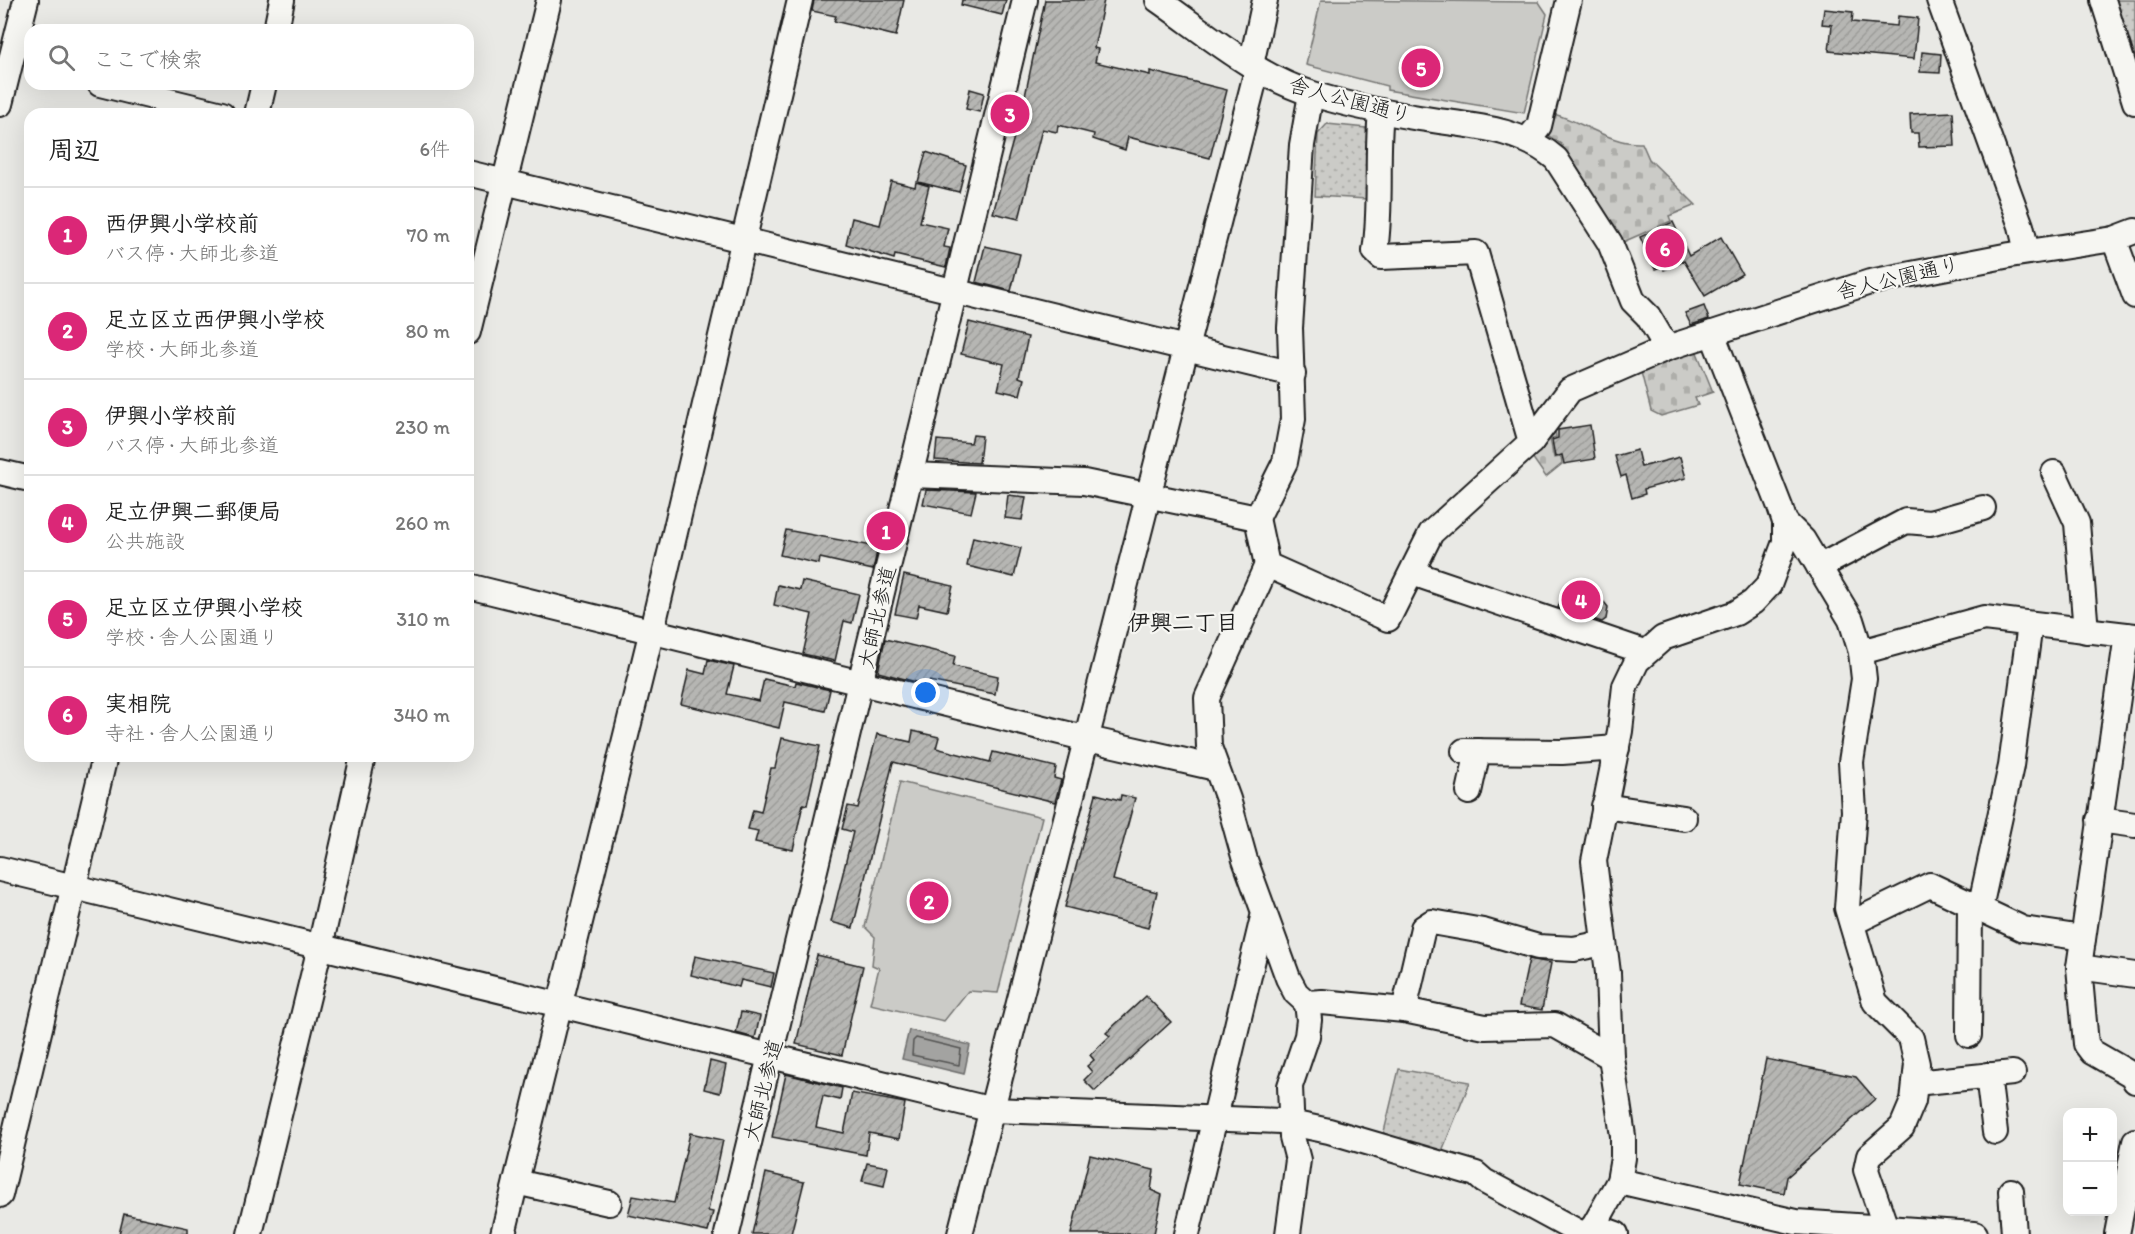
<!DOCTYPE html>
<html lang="ja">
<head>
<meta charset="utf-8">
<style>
  body { margin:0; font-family:Itim,"Klee One",sans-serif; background:#f2f2f2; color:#222 }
  .controls { position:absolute; right:18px; bottom:18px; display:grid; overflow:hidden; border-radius:12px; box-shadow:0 6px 24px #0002 }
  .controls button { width:54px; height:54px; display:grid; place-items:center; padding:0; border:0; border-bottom:2px solid #e0e0e0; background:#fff; color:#222; font:30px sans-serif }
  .you { position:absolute; left:926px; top:693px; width:21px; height:21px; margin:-15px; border:4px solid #fff; border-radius:50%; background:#1a73e8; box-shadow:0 0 0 9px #1a73e833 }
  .badge { display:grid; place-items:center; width:39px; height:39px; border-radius:50%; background:#db2777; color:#fff; font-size:20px; font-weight:700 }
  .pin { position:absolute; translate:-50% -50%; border:3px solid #fff; box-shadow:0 2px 6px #0006 }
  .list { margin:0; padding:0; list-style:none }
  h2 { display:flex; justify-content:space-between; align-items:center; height:78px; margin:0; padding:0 24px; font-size:26px }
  h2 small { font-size:20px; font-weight:400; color:#767676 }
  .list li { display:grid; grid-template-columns:39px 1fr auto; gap:18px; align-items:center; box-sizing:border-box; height:96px; padding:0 24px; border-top:2px solid #e0e0e0 }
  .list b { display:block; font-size:22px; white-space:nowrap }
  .list p { margin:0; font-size:20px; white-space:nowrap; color:#767676 }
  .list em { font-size:20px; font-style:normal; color:#767676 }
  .icon { flex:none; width:33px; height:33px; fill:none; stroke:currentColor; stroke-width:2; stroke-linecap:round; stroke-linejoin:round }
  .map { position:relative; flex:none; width:2135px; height:1234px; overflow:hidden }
  .search { position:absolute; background:#fff; box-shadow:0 6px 24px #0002; left:24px; top:24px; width:450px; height:66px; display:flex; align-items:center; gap:15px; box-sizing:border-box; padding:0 21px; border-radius:18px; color:#767676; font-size:22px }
  .panel { position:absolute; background:#fff; box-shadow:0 6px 24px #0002; left:24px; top:108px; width:450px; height:654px; border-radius:18px }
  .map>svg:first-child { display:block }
  .grass { fill:url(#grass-dots); stroke:#747472; stroke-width:1.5 }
  .cemetery { fill:url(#cemetery-stones); stroke:#747472; stroke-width:1.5 }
  .garden { fill:#cbcbc7; stroke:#747472; stroke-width:1.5 }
  .water { fill:#a3a3a1; stroke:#6d6d6c; stroke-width:1.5 }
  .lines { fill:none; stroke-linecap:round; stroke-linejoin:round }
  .shore { stroke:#525251; stroke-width:1.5 }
  .building { fill:url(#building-hatch); stroke:#1c1c1c; stroke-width:1.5 }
  .minor-casing { stroke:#1c1c1c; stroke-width:28 }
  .minor { stroke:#f6f6f2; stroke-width:24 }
  .labels { text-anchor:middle; stroke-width:4.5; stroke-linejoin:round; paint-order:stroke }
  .street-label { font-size:21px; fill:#1c1c1c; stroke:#f6f6f2 }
  .neighbourhood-label { font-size:22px; font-weight:bold; fill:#1c1c1c; stroke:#f6f6f2 }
</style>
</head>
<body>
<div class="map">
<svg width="2135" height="1234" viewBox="0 0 2135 1234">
  <defs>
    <pattern id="grass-dots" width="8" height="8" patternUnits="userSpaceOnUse" patternTransform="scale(1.5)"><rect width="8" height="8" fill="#cbcbc7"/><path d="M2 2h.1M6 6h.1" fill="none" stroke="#aeaeaa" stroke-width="1.8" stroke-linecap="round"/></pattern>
    <pattern id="cemetery-stones" width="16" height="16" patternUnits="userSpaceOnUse" patternTransform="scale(1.5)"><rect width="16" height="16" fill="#cbcbc7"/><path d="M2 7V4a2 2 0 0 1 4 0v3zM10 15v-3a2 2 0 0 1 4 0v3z" fill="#aeaeaa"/></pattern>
    <pattern id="building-hatch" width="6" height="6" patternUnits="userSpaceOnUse" patternTransform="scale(1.5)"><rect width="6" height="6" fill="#b6b6b3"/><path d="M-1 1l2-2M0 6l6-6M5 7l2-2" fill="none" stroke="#9c9c99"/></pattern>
  </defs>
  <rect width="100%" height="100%" fill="#e9e9e5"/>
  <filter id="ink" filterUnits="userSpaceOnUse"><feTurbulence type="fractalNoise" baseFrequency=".0167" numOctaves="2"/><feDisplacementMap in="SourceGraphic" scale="12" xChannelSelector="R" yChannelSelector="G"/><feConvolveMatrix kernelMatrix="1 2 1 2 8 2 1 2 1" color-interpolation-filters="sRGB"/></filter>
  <g filter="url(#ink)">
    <g class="grass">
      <path d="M 2112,0 L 2135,0 L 2135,79 Z"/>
      <path d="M 1327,124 L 1366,128 L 1369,133 L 1367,199 L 1315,196 L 1318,134 Z"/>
      <path d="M 1399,1069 L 1470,1082 L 1442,1151 L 1383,1136 Z"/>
    </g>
    <g class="cemetery">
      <path d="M 1550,113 C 1581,120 1611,145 1642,143 L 1649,159 L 1696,205 L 1669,216 L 1671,221 L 1623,242 L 1561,144 L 1546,134 Z"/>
      <path d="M 1696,350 L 1713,392 L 1695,398 L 1698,405 L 1661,416 L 1651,411 L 1640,368 Z"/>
      <path d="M 1554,424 L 1556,437 L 1550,439 L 1554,458 L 1561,457 L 1562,464 L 1546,477 L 1530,454 Z"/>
    </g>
    <g class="garden">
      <path d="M 1321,0 L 1539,2 L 1547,14 L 1524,113 L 1387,90 L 1387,86 L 1306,65 Z"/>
      <path d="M 900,782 L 1042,817 L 998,993 L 968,991 L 944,1021 L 870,1004 L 879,968 L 872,965 L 875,937 L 865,927 Z"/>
    </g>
    <path class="water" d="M 909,1030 L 970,1045 L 964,1074 L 902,1059 Z"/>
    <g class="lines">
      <path class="shore" d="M 916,1038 L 961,1049 L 959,1065 L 912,1055 L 913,1041 Z"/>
    </g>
    <g class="building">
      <path d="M 814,0 L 904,0 L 896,36 L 834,21 L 836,16 L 812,11 Z"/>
      <path d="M 962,0 L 1006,0 L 1002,15 L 961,5 Z"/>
      <path d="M 1045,0 L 1104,0 L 1094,48 L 1098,49 L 1095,62 L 1150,75 L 1150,71 L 1227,90 L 1210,158 L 1128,137 L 1125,150 L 1093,139 L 1094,134 L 1058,125 L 1057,132 L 1042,129 L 1019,219 L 993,213 L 1024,101 Z"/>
      <path d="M 1824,9 L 1853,12 L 1852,22 L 1897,26 L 1898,16 L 1918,18 L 1914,59 L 1829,51 L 1832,25 L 1822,24 Z"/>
      <path d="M 1922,52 L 1941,54 L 1940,73 L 1920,72 Z"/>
      <path d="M 970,89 L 984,93 L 980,112 L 966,109 Z"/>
      <path d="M 1953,112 L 1955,146 L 1919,147 L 1918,133 L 1911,133 L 1910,114 Z"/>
      <path d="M 926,152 L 966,165 L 959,192 L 918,182 Z"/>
      <path d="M 891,181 L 915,187 L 916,182 L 929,186 L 920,222 L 948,228 L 944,247 L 950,248 L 946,267 L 895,255 L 894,259 L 846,244 L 852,218 L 880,225 Z"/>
      <path d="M 1673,222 L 1689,256 L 1721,237 L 1742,274 L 1705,296 L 1684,261 L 1664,270 L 1663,266 L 1655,269 L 1640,237 Z"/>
      <path d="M 985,246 L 1020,254 L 1011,291 L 976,282 Z"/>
      <path d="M 1704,306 L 1709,319 L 1691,325 L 1685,313 Z"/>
      <path d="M 969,322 L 1028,337 L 1019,377 L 1024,379 L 1020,395 L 998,390 L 1004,364 L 961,354 Z"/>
      <path d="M 1590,425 L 1595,459 L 1564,464 L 1562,455 L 1555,457 L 1552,440 L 1558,438 L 1558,430 Z"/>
      <path d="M 973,435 L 982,436 L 979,463 L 935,460 L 937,440 L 971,443 Z"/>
      <path d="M 1637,450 L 1641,467 L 1680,457 L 1686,478 L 1644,489 L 1645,494 L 1632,498 L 1626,475 L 1621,477 L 1615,456 Z"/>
      <path d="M 926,490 L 976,492 L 971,513 L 923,504 Z"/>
      <path d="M 1008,495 L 1026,497 L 1022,520 L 1005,518 Z"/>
      <path d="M 786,530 L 878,547 L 873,570 L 820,558 L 819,564 L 780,555 Z"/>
      <path d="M 973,537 L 1021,548 L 1014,577 L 967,566 Z"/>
      <path d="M 904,575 L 953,586 L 947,611 L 919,605 L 916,618 L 895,614 Z"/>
      <path d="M 802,581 L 859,594 L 852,623 L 844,621 L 835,661 L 803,654 L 812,614 L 774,605 L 778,585 L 800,590 Z"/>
      <path d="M 1565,586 L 1599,596 L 1608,607 L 1606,619 L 1602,622 L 1558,608 Z"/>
      <path d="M 885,639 L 955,656 L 953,666 L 998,676 L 995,694 L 929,681 L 928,685 L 878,672 Z"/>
      <path d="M 708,660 L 734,666 L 727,694 L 759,701 L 764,679 L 795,686 L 796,682 L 830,690 L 825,711 L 785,702 L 779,728 L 681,704 L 689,670 L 705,674 Z"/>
      <path d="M 913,731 L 939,737 L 936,748 L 990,762 L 993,752 L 1056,767 L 1054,778 L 1061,780 L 1055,802 L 893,762 L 853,928 L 831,922 L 853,832 L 842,829 L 848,806 L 858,808 L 877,734 L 911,742 Z"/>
      <path d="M 782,738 L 820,746 L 807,805 L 803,804 L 793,850 L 755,842 L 758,831 L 748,829 L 753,810 L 761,812 L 771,768 L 775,768 Z"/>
      <path d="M 1096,794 L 1120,800 L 1121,795 L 1135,798 L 1113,880 L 1157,892 L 1148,928 L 1065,907 Z"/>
      <path d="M 817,955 L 863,966 L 842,1055 L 796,1044 Z"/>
      <path d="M 695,956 L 774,973 L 771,987 L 741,980 L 739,987 L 691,975 Z"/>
      <path d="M 1529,959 L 1551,963 L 1542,1010 L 1519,1006 Z"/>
      <path d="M 1146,996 L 1171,1022 L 1095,1091 L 1084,1080 L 1092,1072 L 1087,1066 L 1094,1060 L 1090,1055 L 1110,1036 L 1106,1033 Z"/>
      <path d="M 741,1012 L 760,1016 L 755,1038 L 736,1033 Z"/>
      <path d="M 1766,1059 L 1856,1077 L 1875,1099 L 1787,1177 L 1784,1193 L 1740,1184 Z"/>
      <path d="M 710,1061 L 726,1065 L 720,1093 L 704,1089 Z"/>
      <path d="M 786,1074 L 842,1088 L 840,1100 L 823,1096 L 816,1127 L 844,1133 L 852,1093 L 905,1103 L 899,1139 L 869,1133 L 866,1155 L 772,1137 Z"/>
      <path d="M 690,1133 L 723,1140 L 708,1211 L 713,1212 L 708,1232 L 628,1215 L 633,1196 L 674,1203 Z"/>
      <path d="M 1090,1155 L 1154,1170 L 1151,1190 L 1162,1195 L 1154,1234 L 1071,1234 Z"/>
      <path d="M 867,1163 L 888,1167 L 884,1186 L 862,1181 Z"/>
      <path d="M 766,1173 L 804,1182 L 791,1234 L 752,1234 Z"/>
      <path d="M 124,1214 L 188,1228 L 188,1234 L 119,1234 Z"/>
    </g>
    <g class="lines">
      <defs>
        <g id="minor">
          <path d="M 1158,0 C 1207,34 1255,76 1313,94 C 1347,105 1383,112 1419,118 C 1466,126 1518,126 1556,159 L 1610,243 L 1633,301 L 1648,316 L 1667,348"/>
          <path d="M 1939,0 L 2021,226 L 2027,252"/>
          <path d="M 2103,0 L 2135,102"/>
          <path d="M 276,30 L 282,0"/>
          <path d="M 1251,65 L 1265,0"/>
          <path d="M 100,84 L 222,114"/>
          <path d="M 0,104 L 26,0"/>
          <path d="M 257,114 L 264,84"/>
          <path d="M 1528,139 L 1539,126 L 1569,0"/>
          <path d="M 468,173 L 1293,374"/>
          <path d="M 2114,239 L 2135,296"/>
          <path d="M 468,332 L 549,0"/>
          <path d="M 1531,442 L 1570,390 L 1667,348 L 1870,282 L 2010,255 L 2114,239 L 2135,231"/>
          <path d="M 0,472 L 30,479"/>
          <path d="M 2054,473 L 2077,523 L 2086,631"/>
          <path d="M 911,475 L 1084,482 L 1257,518 L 1267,565 L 1388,619 L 1431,533 L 1531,442 L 1476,253 L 1381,257 L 1375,251 C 1382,205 1376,158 1381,112"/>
          <path d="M 1257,518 L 1285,462 L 1293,419 L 1290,328 L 1302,145 L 1311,94"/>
          <path d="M 1785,522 L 1803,540 L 1851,620 L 1861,652 L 1864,679 L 1851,762 L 1854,811 L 1847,908 L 1875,1002 L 1911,1038 L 1917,1064 L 1913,1101 L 1902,1127 L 1869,1156 L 1866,1170 L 1888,1234"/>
          <path d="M 1267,565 L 1207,698 L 1209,747 L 1228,799 L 1245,860 L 1288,978 L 1296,993 L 1307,1003 L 1322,1002 L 1404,1010 L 1485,1027 L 1555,1025 L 1611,1057"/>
          <path d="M 1819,567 L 1906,521 L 1930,523 L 1983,508"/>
          <path d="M 1412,573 L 1645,652"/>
          <path d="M 468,586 L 1088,739 L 1216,768"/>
          <path d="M 2127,635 L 2079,967 L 2086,1044 L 2092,1052 L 2132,1075 L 2135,1081"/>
          <path d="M 1861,652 L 1984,618 L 2135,636"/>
          <path d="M 1464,751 L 1562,752 L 1617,748"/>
          <path d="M 1469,792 L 1478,751"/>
          <path d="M 1604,806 L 1684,818"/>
          <path d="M 2099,820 L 2135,825"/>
          <path d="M 0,869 L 993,1110 L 1281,1121 L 1329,1131 L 1476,1174 L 1484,1181 L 1582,1234"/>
          <path d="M 1980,908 L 2011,766 L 2030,624"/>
          <path d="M 1852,923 L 1930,885 L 2023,929 L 2083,938"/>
          <path d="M 2079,967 L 2135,975"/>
          <path d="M 1404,1010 L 1423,928 L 1432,922 L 1483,931 L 1538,947 L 1574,949 L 1603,943"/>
          <path d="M 1969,1035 L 1970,903"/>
          <path d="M 1988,1075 L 1995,1132"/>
          <path d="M 1915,1083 L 2013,1073"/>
          <path d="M 1619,1181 L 1796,1222 L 1975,1234"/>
          <path d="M 516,1182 L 609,1203"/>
          <path d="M 2011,1191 L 2014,1234"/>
          <path d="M 0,1195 L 105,756"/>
          <path d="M 1594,1226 L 1616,1234"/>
          <path d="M 250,1234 L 320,947 L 363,756"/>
          <path d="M 503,1234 L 652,630 L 800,0"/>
          <path d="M 727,1234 L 1025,0"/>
          <path d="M 960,1234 L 1257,70"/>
          <path d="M 1187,1234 L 1264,913"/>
          <path d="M 1288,1234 L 1298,1160 L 1292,1137 L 1290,1086 L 1307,1036 L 1309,1020 L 1307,1003"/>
          <path d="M 1586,1234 L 1594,1226 L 1619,1181 L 1623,1158 L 1623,1136 L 1611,1057 L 1608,973 L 1594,861 L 1620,731 L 1625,686 L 1637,661 L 1663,638 L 1736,613 L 1753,602 L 1769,585 L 1785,542 L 1785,522 L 1780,507 L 1712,333"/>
          <path d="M 2117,1234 L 2135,1141"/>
        </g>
      </defs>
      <use href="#minor" class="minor-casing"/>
      <use href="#minor" class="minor"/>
    </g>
  </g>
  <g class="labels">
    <g class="street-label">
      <text transform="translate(1350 100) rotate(15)" y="7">舎人公園通り</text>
      <text transform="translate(1898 278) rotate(-13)" y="7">舎人公園通り</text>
      <text transform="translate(877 617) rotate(-77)" y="7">大師北参道</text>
      <text transform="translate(763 1090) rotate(-76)" y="7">大師北参道</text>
    </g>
    <g class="neighbourhood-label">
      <text x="1183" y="630">伊興二丁目</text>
    </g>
  </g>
</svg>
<div class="controls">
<button>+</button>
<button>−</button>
</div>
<div class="you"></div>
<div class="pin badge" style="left:886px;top:531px">1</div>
<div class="pin badge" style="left:929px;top:901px">2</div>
<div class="pin badge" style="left:1010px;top:114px">3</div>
<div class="pin badge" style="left:1581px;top:600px">4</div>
<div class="pin badge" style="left:1421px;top:68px">5</div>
<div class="pin badge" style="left:1665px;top:248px">6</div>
<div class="search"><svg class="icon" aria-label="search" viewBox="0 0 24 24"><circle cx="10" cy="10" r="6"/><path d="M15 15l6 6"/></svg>ここで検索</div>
<section class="panel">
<h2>周辺<small>6件</small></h2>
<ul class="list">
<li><span class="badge">1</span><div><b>西伊興小学校前</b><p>バス停 · 大師北参道</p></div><em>70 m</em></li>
<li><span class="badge">2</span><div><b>足立区立西伊興小学校</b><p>学校 · 大師北参道</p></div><em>80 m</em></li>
<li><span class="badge">3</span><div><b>伊興小学校前</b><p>バス停 · 大師北参道</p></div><em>230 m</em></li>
<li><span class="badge">4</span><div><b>足立伊興二郵便局</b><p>公共施設</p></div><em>260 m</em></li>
<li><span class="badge">5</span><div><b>足立区立伊興小学校</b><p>学校 · 舎人公園通り</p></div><em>310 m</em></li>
<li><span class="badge">6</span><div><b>実相院</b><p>寺社 · 舎人公園通り</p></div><em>340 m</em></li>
</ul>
</section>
</div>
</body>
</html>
